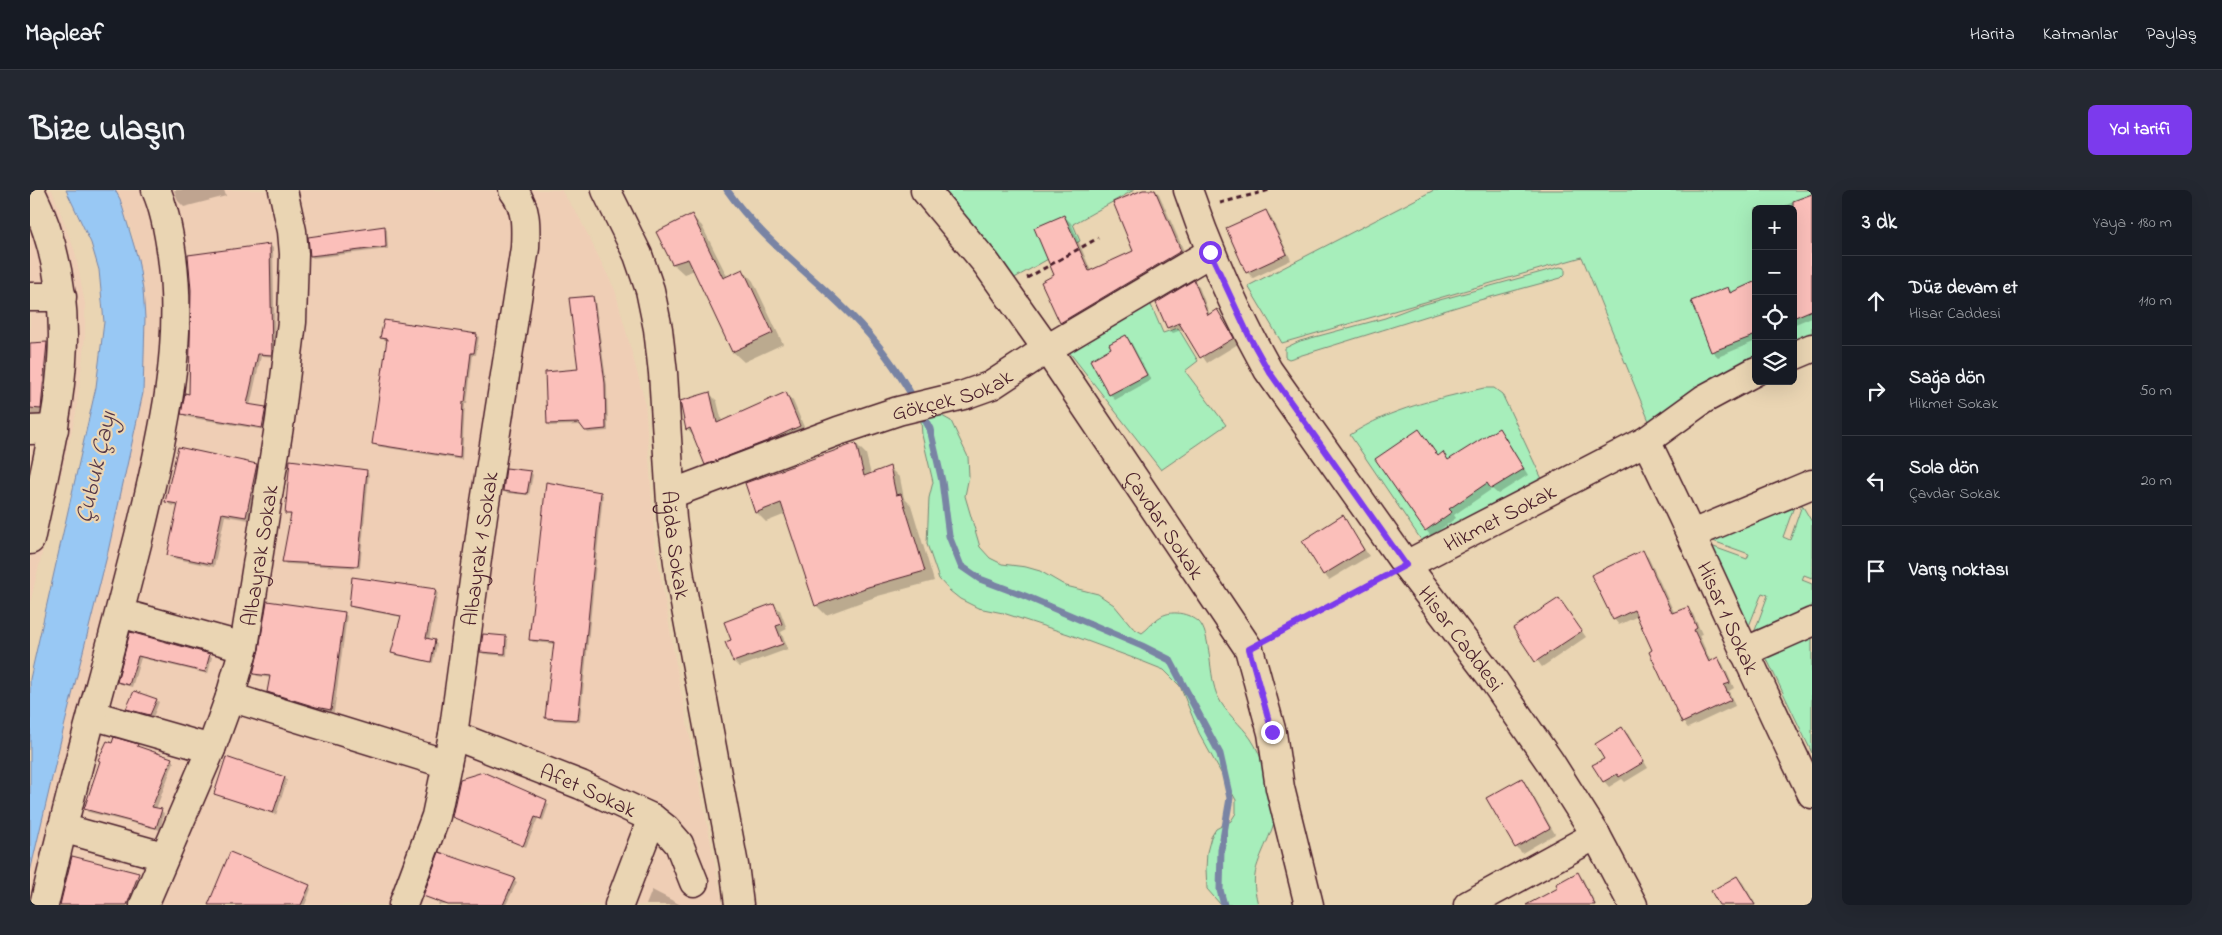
<!DOCTYPE html>
<html lang="tr">
<head>
<meta charset="utf-8">
<style>
  body { margin:0; font-family:"Indie Flower",sans-serif; background:#242831; color:#f1f3f6 }
  .controls { position:absolute; right:15px; top:15px; display:grid; overflow:hidden; border-radius:8px; box-shadow:0 5px 20px #0002 }
  .controls button { width:45px; height:45px; display:grid; place-items:center; padding:0; border:0; border-bottom:1px solid #363941; background:#171b24; color:#f1f3f6; font:25px sans-serif }
  .stop { position:absolute; width:15px; height:15px; margin:-11px; border:4px solid #7c3aed; border-radius:50%; background:#fff }
  .stop.end { background:#7c3aed; border-color:#fff; box-shadow:0 1px 5px #0008 }
  .list { margin:0; padding:0; list-style:none }
  h2 { display:flex; justify-content:space-between; align-items:center; height:65px; margin:0; padding:0 20px; font-size:21px }
  h2 small { font-size:16px; font-weight:400; color:#9ea1a6 }
  .list li { display:grid; grid-template-columns:32px 1fr auto; gap:15px; align-items:center; box-sizing:border-box; height:90px; padding:0 20px; border-top:1px solid #363941 }
  .list b { display:block; font-size:19px; white-space:nowrap }
  .list p { margin:0; font-size:16px; white-space:nowrap; color:#9ea1a6 }
  .list em { font-size:16px; font-style:normal; color:#9ea1a6 }
  .icon { flex:none; width:28px; height:28px; fill:none; stroke:currentColor; stroke-width:2; stroke-linecap:round; stroke-linejoin:round }
  .map { position:relative; flex:none; width:1782px; height:715px; overflow:hidden; border-radius:8px }
  header { display:flex; align-items:center; gap:30px; box-sizing:border-box; height:70px; padding:0 25px; background:#171b24; border-bottom:1px solid #363941 }
  header strong { font-size:24px }
  nav { display:flex; gap:28px; margin-inline-start:auto; font-size:18px }
  .intro { display:flex; align-items:center; justify-content:space-between; box-sizing:border-box; height:120px; padding:0 30px }
  h1 { margin:0; font-size:35px }
  .button { padding:12px 22px; border-radius:8px; background:#7c3aed; color:#fff; font-size:18px; font-weight:700 }
  main { display:flex; gap:30px; padding:0 30px }
  aside { flex:1; background:#171b24; border-radius:8px; box-shadow:0 5px 20px #0002 }
  .map>svg:first-child { display:block }
  .built { fill:#efceb5 }
  .green { fill:#a7eebb; stroke:#788673 }
  .water { fill:#98c8f4; stroke:#7984a4 }
  .shadow { fill:#0003 }
  .lines { fill:none; stroke-linecap:round; stroke-linejoin:round }
  .stream { stroke:#7984a4; stroke-width:7 }
  .building { fill:#fbbfba; stroke:#4a1f2b }
  .minor-casing { stroke:#4a1f2b; stroke-width:31 }
  .path { stroke:#4a1f2b; stroke-width:3; stroke-dasharray:5 4; stroke-linecap:butt }
  .minor { stroke:#ead5b3; stroke-width:28 }
  .route { stroke:#7c3aed; stroke-width:6 }
  .labels { text-anchor:middle; stroke-width:4.5; stroke-linejoin:round; paint-order:stroke }
  .street-label { font-size:22px; fill:#4a1f2b; stroke:#ead5b3 }
  .water-label { font-size:24px; font-style:italic; fill:#563849; stroke:#ead5b3 }
</style>
</head>
<body>
<header>
<strong>Mapleaf</strong>
<nav><a>Harita</a><a>Katmanlar</a><a>Paylaş</a></nav>
</header>
<div class="intro"><h1>Bize ulaşın</h1><a class="button">Yol tarifi</a></div>
<main>
<div class="map">
<svg width="1782" height="715" viewBox="0 0 1782 715">
  <rect width="100%" height="100%" fill="#ead5b3"/>
  <filter id="ink" filterUnits="userSpaceOnUse"><feTurbulence type="fractalNoise" baseFrequency=".02" numOctaves="2"/><feDisplacementMap in="SourceGraphic" scale="10" xChannelSelector="R" yChannelSelector="G"/><feConvolveMatrix kernelMatrix="1 2 1 2 8 2 1 2 1" color-interpolation-filters="sRGB"/></filter>
  <g filter="url(#ink)">
    <g class="built">
      <path d="M 0,0 L 22,0 L 45,62 L 55,114 L 55,146 L 46,223 L 0,413 Z"/>
      <path d="M 85,0 L 531,0 L 549,27 L 585,100 L 615,212 L 625,354 L 648,486 L 693,715 L 0,715 L 0,682 L 113,203 L 115,128 L 113,100 L 101,40 Z"/>
    </g>
    <g class="green">
      <path d="M 909,0 L 1104,0 L 1043,34 L 1050,51 L 981,90 Z"/>
      <path d="M 1404,0 L 1782,0 L 1782,147 L 1763,156 L 1763,19 L 1726,19 L 1726,172 L 1703,182 L 1619,231 L 1552,67 L 1252,153 L 1218,96 Z"/>
      <path d="M 1530,77 L 1535,78 L 1535,84 L 1531,88 C 1503,96 1474,103 1446,111 C 1383,130 1322,150 1259,169 L 1255,167 L 1255,158 L 1270,151 L 1355,128 L 1384,117 Z"/>
      <path d="M 1118,108 L 1133,143 L 1148,138 L 1168,171 L 1155,181 L 1196,235 L 1131,280 L 1036,158 Z"/>
      <path d="M 1454,198 L 1464,198 L 1472,204 L 1512,289 L 1394,354 L 1320,245 C 1361,218 1407,209 1454,198 Z"/>
      <path d="M 903,221 L 921,231 L 938,267 L 939,286 L 935,306 L 950,357 L 960,368 L 972,374 L 996,377 L 1010,381 L 1036,396 L 1068,404 L 1084,415 L 1103,438 L 1112,443 C 1118,439 1121,434 1126,430 C 1138,419 1156,422 1168,431 C 1182,443 1178,488 1188,507 C 1196,524 1211,534 1221,549 C 1232,565 1244,601 1246,620 C 1247,637 1227,667 1225,685 C 1223,696 1226,705 1228,715 L 1191,715 L 1177,699 L 1176,679 L 1177,662 L 1181,647 L 1186,639 L 1201,631 L 1206,623 L 1206,610 L 1169,543 L 1150,496 L 1134,480 L 1114,472 L 1038,444 L 973,423 L 948,418 L 930,409 L 920,401 L 909,389 L 897,354 L 899,308 L 903,292 L 892,245 L 891,231 Z"/>
      <path d="M 1766,311 L 1753,347 L 1760,350 L 1772,315 L 1782,332 L 1782,388 L 1774,385 L 1772,390 L 1782,394 L 1782,419 L 1724,443 L 1738,405 L 1732,403 L 1717,441 L 1681,356 L 1717,369 L 1719,364 L 1683,351 L 1685,347 Z"/>
      <path d="M 1782,437 L 1782,563 L 1732,459 Z"/>
    </g>
    <path class="water" d="M 36,0 L 85,0 L 90,9 L 108,69 L 113,100 L 115,128 L 113,203 L 77,366 L 33,541 L 0,682 L 0,489 L 66,197 L 74,132 L 69,80 L 61,53 Z"/>
    <g class="shadow">
      <path d="M 144,0 L 194,0 L 196,6 L 154,17 L 148,11 Z"/>
      <path d="M 1116,0 L 1125,0 L 1129,4 L 1157,68 L 1037,139 L 1031,133 L 1013,92 L 1026,86 L 1034,26 L 1041,33 L 1061,81 L 1105,61 Z"/>
      <path d="M 1780,6 L 1782,8 L 1782,127 L 1763,135 L 1763,19 L 1745,19 Z"/>
      <path d="M 1236,21 L 1241,27 L 1261,70 L 1223,88 L 1217,82 Z"/>
      <path d="M 661,25 L 672,36 L 698,88 L 713,80 L 723,91 L 753,154 L 714,172 L 703,162 L 665,80 L 654,84 L 643,74 Z"/>
      <path d="M 355,38 L 357,40 L 358,59 L 283,68 L 281,66 L 280,48 Z"/>
      <path d="M 240,55 L 243,58 L 245,167 L 231,166 L 220,216 L 235,218 L 238,221 L 235,240 L 156,227 L 153,224 L 161,205 Z"/>
      <path d="M 1163,92 L 1169,97 L 1180,125 L 1187,121 L 1192,127 L 1208,154 L 1177,173 L 1154,139 L 1143,143 L 1138,138 L 1128,113 Z"/>
      <path d="M 1726,93 L 1726,151 L 1688,167 L 1682,161 L 1698,98 L 1703,103 Z"/>
      <path d="M 563,107 L 565,110 L 577,196 L 578,241 L 558,243 L 552,235 L 520,236 L 518,233 L 550,180 Z"/>
      <path d="M 447,145 L 449,147 L 446,165 L 443,165 L 437,214 L 435,214 L 432,270 L 346,256 L 344,253 L 358,151 L 351,148 Z"/>
      <path d="M 1095,146 L 1101,152 L 1121,190 L 1085,210 L 1080,204 L 1083,159 Z"/>
      <path d="M 16,153 L 22,159 L 15,228 L 0,229 L 0,154 Z"/>
      <path d="M 679,203 L 687,211 L 692,232 L 755,203 L 763,211 L 777,244 L 684,282 L 676,274 L 665,248 L 657,239 Z"/>
      <path d="M 1389,240 L 1409,267 L 1413,264 L 1419,270 L 1469,240 L 1474,245 L 1498,285 L 1468,304 L 1462,299 L 1424,325 L 1426,328 L 1401,346 L 1396,340 Z"/>
      <path d="M 826,254 L 836,264 L 841,285 L 860,278 L 870,288 L 874,308 L 881,315 L 904,391 L 848,406 L 796,425 L 786,415 L 756,324 L 736,332 L 726,322 Z"/>
      <path d="M 227,275 L 230,279 L 219,330 L 195,326 L 184,377 L 142,368 L 138,364 L 148,317 L 140,315 L 137,312 Z"/>
      <path d="M 336,281 L 339,284 L 330,378 L 256,374 L 254,372 L 262,326 L 257,323 Z"/>
      <path d="M 501,282 L 503,285 L 499,305 L 476,303 L 474,300 Z"/>
      <path d="M 571,303 L 573,305 L 550,532 L 519,530 L 516,528 L 525,454 L 503,452 L 500,449 Z"/>
      <path d="M 1313,327 L 1339,366 L 1299,390 L 1294,384 Z"/>
      <path d="M 1612,362 L 1618,367 L 1645,424 L 1657,418 L 1663,424 L 1672,444 L 1669,445 L 1681,472 L 1688,469 L 1693,474 L 1704,498 L 1699,501 L 1705,516 L 1658,538 L 1653,532 L 1608,426 L 1589,435 L 1584,429 Z"/>
      <path d="M 405,400 L 408,402 L 399,450 L 407,454 L 403,473 L 365,465 L 362,463 L 372,427 L 323,418 L 321,415 Z"/>
      <path d="M 1529,409 L 1556,447 L 1512,477 L 1484,439 Z"/>
      <path d="M 744,415 L 750,420 L 757,439 L 751,442 L 758,459 L 709,477 L 704,472 L 697,453 L 702,451 Z"/>
      <path d="M 314,423 L 317,426 L 304,522 L 290,520 L 242,505 L 238,502 L 241,488 L 227,486 L 224,483 Z"/>
      <path d="M 101,444 L 179,465 L 182,467 L 178,484 L 111,468 L 102,497 L 91,494 L 88,492 Z"/>
      <path d="M 476,447 L 478,450 L 477,466 L 454,464 L 451,462 Z"/>
      <path d="M 126,510 L 129,512 L 123,527 L 98,518 Z"/>
      <path d="M 1592,539 L 1598,544 L 1618,578 L 1595,592 L 1592,589 L 1579,597 L 1574,591 L 1576,569 Z"/>
      <path d="M 107,555 L 110,559 L 141,569 L 144,572 L 126,619 L 134,623 L 130,640 L 58,622 L 55,619 L 71,572 L 69,570 Z"/>
      <path d="M 453,583 L 519,614 L 513,631 L 508,628 L 496,657 L 423,626 Z"/>
      <path d="M 255,588 L 257,590 L 246,625 L 185,604 Z"/>
      <path d="M 1491,589 L 1497,595 L 1525,644 L 1492,663 L 1486,657 Z"/>
      <path d="M 43,667 L 108,684 L 111,687 L 100,715 L 32,715 Z"/>
      <path d="M 1548,684 L 1553,689 L 1566,715 L 1521,715 L 1530,699 Z"/>
      <path d="M 1707,687 L 1713,693 L 1726,715 L 1691,715 Z"/>
      <path d="M 484,690 L 487,692 L 476,715 L 408,715 L 409,713 L 394,706 Z"/>
      <path d="M 279,696 L 281,699 L 275,715 L 179,715 Z"/>
      <path d="M 622,700 L 651,715 L 616,715 Z"/>
    </g>
    <g class="lines">
      <g class="stream">
        <path d="M 697,0 C 731,49 780,83 821,125 C 846,150 868,180 885,211"/>
        <path d="M 890,220 L 900,239 L 912,291 L 919,346 L 931,376 L 950,389 L 995,406 L 1112,456 L 1140,470 L 1190,564 L 1200,608 L 1191,660 L 1190,700 L 1194,715"/>
      </g>
    </g>
    <g class="building">
      <path d="M 1113,0 L 1125,0 L 1151,61 L 1030,133 L 1011,92 L 1024,85 L 1004,38 L 1034,25 L 1059,81 L 1103,61 L 1083,12 Z"/>
      <path d="M 1782,4 L 1782,120 L 1763,128 L 1763,11 Z"/>
      <path d="M 1236,20 L 1257,64 L 1216,83 L 1196,38 Z"/>
      <path d="M 662,24 L 693,88 L 713,79 L 743,143 L 702,162 L 658,69 L 642,74 L 626,42 Z"/>
      <path d="M 355,36 L 356,57 L 280,66 L 278,47 Z"/>
      <path d="M 240,54 L 242,165 L 228,164 L 217,214 L 236,217 L 232,238 L 151,224 L 155,203 L 159,204 L 161,100 L 158,65 Z"/>
      <path d="M 1164,90 L 1178,125 L 1187,119 L 1204,148 L 1170,168 L 1149,133 L 1137,138 L 1126,113 Z"/>
      <path d="M 1726,91 L 1726,145 L 1681,162 L 1661,111 L 1698,97 L 1700,103 Z"/>
      <path d="M 563,106 L 575,193 L 576,239 L 555,241 L 549,233 L 517,234 L 515,182 L 548,179 L 539,108 Z"/>
      <path d="M 354,130 L 447,144 L 444,163 L 441,163 L 435,212 L 433,212 L 430,268 L 342,254 L 357,149 L 350,148 Z"/>
      <path d="M 1096,145 L 1117,185 L 1079,205 L 1060,170 L 1081,158 L 1079,154 Z"/>
      <path d="M 17,152 L 11,219 L 0,218 L 0,153 Z"/>
      <path d="M 680,202 L 687,233 L 756,202 L 770,236 L 737,251 L 675,275 L 660,238 L 656,240 L 650,211 Z"/>
      <path d="M 1469,238 L 1494,279 L 1461,299 L 1457,293 L 1419,319 L 1422,322 L 1395,341 L 1345,269 L 1389,239 L 1408,266 L 1413,262 L 1418,270 Z"/>
      <path d="M 826,253 L 834,286 L 860,276 L 866,305 L 871,304 L 895,381 L 838,397 L 785,416 L 751,313 L 725,323 L 715,293 Z"/>
      <path d="M 148,257 L 227,274 L 216,327 L 192,323 L 181,374 L 137,365 L 148,314 L 135,312 Z"/>
      <path d="M 260,270 L 337,280 L 328,376 L 252,372 L 261,324 L 255,324 Z"/>
      <path d="M 476,278 L 501,281 L 497,304 L 473,301 Z"/>
      <path d="M 516,292 L 571,302 L 548,530 L 515,528 L 524,452 L 499,450 Z"/>
      <path d="M 1313,325 L 1334,360 L 1293,385 L 1272,351 Z"/>
      <path d="M 1613,360 L 1642,423 L 1658,417 L 1667,438 L 1664,440 L 1679,472 L 1688,467 L 1700,493 L 1694,495 L 1701,510 L 1652,533 L 1619,462 L 1622,460 L 1604,420 L 1583,430 L 1561,385 Z"/>
      <path d="M 322,387 L 406,399 L 396,448 L 405,450 L 401,472 L 361,463 L 371,426 L 319,416 Z"/>
      <path d="M 1529,408 L 1552,441 L 1505,472 L 1483,438 Z"/>
      <path d="M 237,411 L 315,422 L 301,520 L 286,517 L 237,502 L 240,486 L 223,484 L 229,459 Z"/>
      <path d="M 744,413 L 752,434 L 746,436 L 753,454 L 703,472 L 695,452 L 701,450 L 694,432 Z"/>
      <path d="M 100,442 L 180,464 L 175,482 L 108,466 L 99,495 L 87,492 Z"/>
      <path d="M 453,444 L 476,446 L 475,464 L 450,462 Z"/>
      <path d="M 104,501 L 127,509 L 120,525 L 96,519 Z"/>
      <path d="M 1592,537 L 1614,572 L 1589,587 L 1587,584 L 1573,592 L 1562,575 L 1574,569 L 1565,554 Z"/>
      <path d="M 84,547 L 108,554 L 107,556 L 142,568 L 122,617 L 132,619 L 126,638 L 54,619 L 70,571 L 68,570 L 77,551 L 82,553 Z"/>
      <path d="M 196,567 L 255,587 L 243,623 L 184,604 Z"/>
      <path d="M 453,582 L 517,610 L 511,629 L 505,627 L 493,656 L 422,627 L 430,589 Z"/>
      <path d="M 1492,588 L 1520,638 L 1485,658 L 1456,608 Z"/>
      <path d="M 200,662 L 280,695 L 271,715 L 178,715 Z"/>
      <path d="M 409,662 L 485,688 L 473,715 L 418,715 L 393,706 Z"/>
      <path d="M 42,666 L 109,683 L 97,715 L 30,715 Z"/>
      <path d="M 1548,682 L 1565,715 L 1496,715 L 1528,698 L 1526,694 Z"/>
      <path d="M 1707,686 L 1725,715 L 1689,715 L 1681,701 Z"/>
    </g>
    <g class="lines">
      <defs>
        <g id="minor">
          <path id="s1" d="M 576,0 L 608,65 L 620,100 L 628,139 L 633,183 L 642,329 L 650,387 L 704,675 L 709,715"/>
          <path id="s2" d="M 895,0 L 956,73 L 1017,159 L 1219,459 L 1242,543 L 1250,598 L 1279,715"/>
          <path id="s3" d="M 1158,0 C 1179,62 1206,122 1238,180 L 1376,375 L 1460,485 L 1520,572 L 1566,645 L 1603,715"/>
          <path d="M 0,107 L 32,107"/>
          <path d="M 1763,166 L 1782,158"/>
          <path d="M 0,240 L 24,239"/>
          <path id="s4" d="M 1616,251 C 1674,367 1724,487 1782,604"/>
          <path id="s5" d="M 641,304 L 808,241 L 868,221 L 934,205 L 962,195 L 1017,159 L 1181,62"/>
          <path d="M 1662,344 L 1782,294"/>
          <path d="M 0,350 C 26,228 59,119 0,0"/>
          <path id="s6" d="M 1376,375 L 1616,251 L 1674,209 L 1726,181"/>
          <path d="M 90,423 L 214,457"/>
          <path d="M 1714,462 L 1782,432"/>
          <path d="M 200,507 L 417,574"/>
          <path d="M 62,525 L 181,559"/>
          <path id="s7" d="M 423,545 L 551,595 L 622,628 L 636,639 L 649,654 L 664,692"/>
          <path d="M 32,638 L 133,666"/>
          <path d="M 14,715 C 31,643 49,571 69,499 C 84,444 98,389 112,334 C 133,246 154,157 142,66 C 139,44 135,20 126,0"/>
          <path id="s8" d="M 114,715 L 181,559 L 200,507 L 214,457 L 250,230 L 262,132 L 264,64 L 262,41 L 253,0"/>
          <path id="s9" d="M 373,715 L 406,626 L 423,545 L 453,325 L 495,58 C 496,36 497,18 483,0"/>
          <path d="M 589,715 L 622,628"/>
          <path d="M 1438,715 L 1566,645"/>
        </g>
      </defs>
      <use href="#minor" class="minor-casing"/>
      <g class="path">
        <path d="M 1190,13 L 1240,0"/>
        <path d="M 997,88 L 1068,48"/>
        <path d="M 1240,448 L 1353,387"/>
      </g>
      <use href="#minor" class="minor"/>
    </g>
  </g>
  <g class="lines" filter="url(#ink)">
    <path class="route" d="M 1180,62 L 1219,146 L 1238,180 L 1376,375 L 1219,459 L 1242,542"/>
  </g>
  <g class="labels">
    <g class="street-label">
      <text dy="8" stroke="none"><textPath href="#s5" startOffset="298">Gökçek Sokak</textPath></text>
      <text dy="8" stroke="none"><textPath href="#s6" startOffset="105">Hikmet Sokak</textPath></text>
      <text dy="8" stroke="none"><textPath href="#s2" startOffset="412">Çavdar Sokak</textPath></text>
      <text dy="8" stroke="none"><textPath href="#s1" startOffset="366">Ağda Sokak</textPath></text>
      <text dy="8" stroke="none"><textPath href="#s9" startOffset="366">Albayrak 1 Sokak</textPath></text>
      <text dy="8" stroke="none"><textPath href="#s8" startOffset="370">Albayrak Sokak</textPath></text>
      <text dy="8" stroke="none"><textPath href="#s4" startOffset="195">Hisar 1 Sokak</textPath></text>
      <text dy="8" stroke="none"><textPath href="#s3" startOffset="528">Hisar Caddesi</textPath></text>
      <text dy="8" stroke="none"><textPath href="#s7" startOffset="146">Afet Sokak</textPath></text>
    </g>
    <g class="water-label">
      <text transform="translate(65 277) rotate(-77)" y="8">Çubuk Çayı</text>
    </g>
  </g>
</svg>
<div class="controls">
<button>+</button>
<button>−</button>
<button><svg class="icon" aria-label="locate" viewBox="0 0 24 24"><circle cx="12" cy="12" r="6"/><path d="M12 2v4M12 18v4M2 12h4M18 12h4"/></svg></button>
<button><svg class="icon" aria-label="layers" viewBox="0 0 24 24"><path d="M12 4l9 5-9 5-9-5zM3 14l9 5 9-5"/></svg></button>
</div>
<div class="stop" style="left:1180px;top:62px"></div>
<div class="stop end" style="left:1242px;top:542px"></div>
</div>
<aside>
<h2>3 dk<small>Yaya · 180 m</small></h2>
<ul class="list">
<li><svg class="icon" aria-label="ahead" viewBox="0 0 24 24"><path d="M12 20V5M6 11l6-6 6 6"/></svg><div><b>Düz devam et</b><p>Hisar Caddesi</p></div><em>110 m</em></li>
<li><svg class="icon" aria-label="right" viewBox="0 0 24 24"><path d="M7 20v-9h11M14 6l5 5-5 5"/></svg><div><b>Sağa dön</b><p>Hikmet Sokak</p></div><em>50 m</em></li>
<li><svg class="icon" aria-label="left" viewBox="0 0 24 24"><path d="M17 20v-9H6M10 6l-5 5 5 5"/></svg><div><b>Sola dön</b><p>Çavdar Sokak</p></div><em>20 m</em></li>
<li><svg class="icon" aria-label="arrive" viewBox="0 0 24 24"><path d="M6 21V4h12l-3 4 3 4H6"/></svg><div><b>Varış noktası</b></div></li>
</ul>
</aside>
</main>
</body>
</html>
